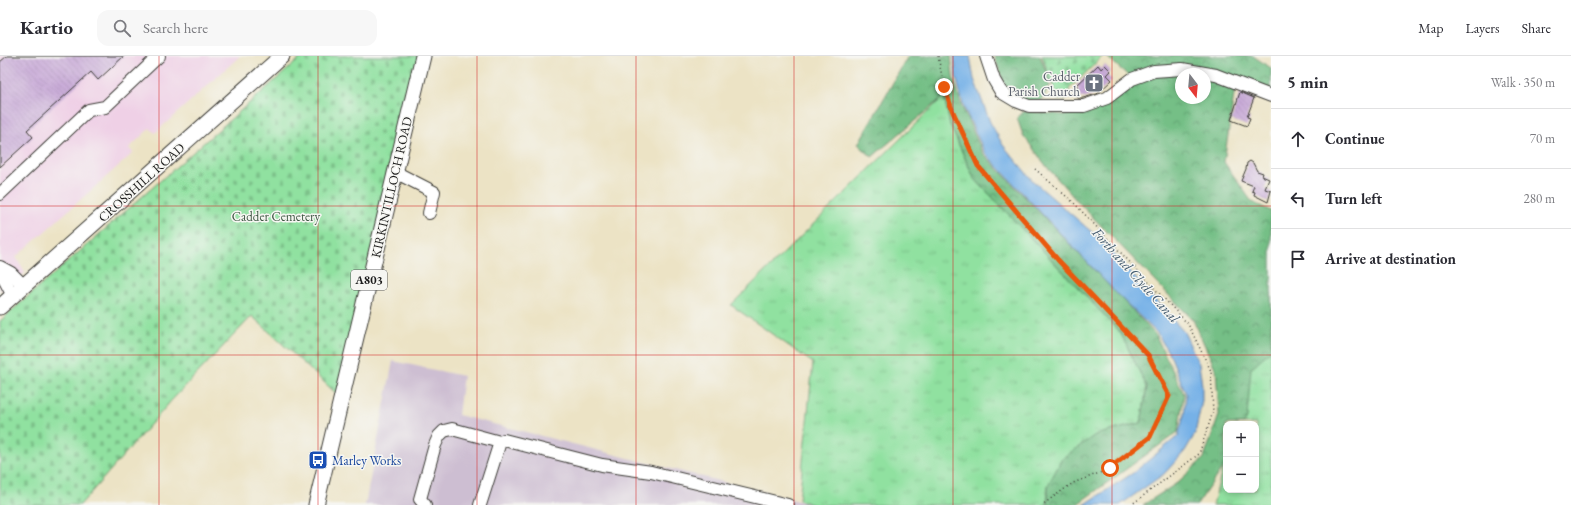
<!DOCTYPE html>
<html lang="en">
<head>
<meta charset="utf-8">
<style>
  body { margin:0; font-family:"EB Garamond",serif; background:#f7f7f7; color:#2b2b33 }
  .controls { position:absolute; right:12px; bottom:12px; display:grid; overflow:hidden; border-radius:8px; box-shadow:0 2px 6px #0003 }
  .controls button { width:36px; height:36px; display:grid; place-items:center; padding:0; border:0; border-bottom:1px solid #e1e1e2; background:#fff; color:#2b2b33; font:20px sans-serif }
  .compass { position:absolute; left:1175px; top:12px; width:36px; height:36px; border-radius:50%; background:#fff; box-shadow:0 2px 6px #0003; rotate:164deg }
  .stop { position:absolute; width:12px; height:12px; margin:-9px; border:3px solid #ea580c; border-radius:50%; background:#fff }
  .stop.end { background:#ea580c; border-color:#fff; box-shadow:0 1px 4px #0008 }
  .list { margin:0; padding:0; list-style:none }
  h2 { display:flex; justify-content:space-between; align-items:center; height:52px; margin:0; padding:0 16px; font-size:17px }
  h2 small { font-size:13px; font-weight:400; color:#7c7c81 }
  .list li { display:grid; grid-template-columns:26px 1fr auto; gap:12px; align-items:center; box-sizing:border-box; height:60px; padding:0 16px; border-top:1px solid #e1e1e2 }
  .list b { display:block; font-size:15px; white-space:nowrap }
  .list em { font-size:13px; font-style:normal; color:#7c7c81 }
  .icon { flex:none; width:22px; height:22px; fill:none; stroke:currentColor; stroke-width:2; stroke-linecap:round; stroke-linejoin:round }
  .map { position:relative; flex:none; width:1271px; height:449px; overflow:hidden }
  header { display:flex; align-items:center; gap:24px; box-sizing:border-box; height:56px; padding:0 20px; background:#fff; border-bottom:1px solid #e1e1e2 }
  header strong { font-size:19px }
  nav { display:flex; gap:22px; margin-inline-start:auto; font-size:14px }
  .search { width:280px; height:36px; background:#f7f7f7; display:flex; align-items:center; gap:10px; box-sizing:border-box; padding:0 14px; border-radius:12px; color:#7c7c81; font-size:15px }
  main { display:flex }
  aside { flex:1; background:#fff }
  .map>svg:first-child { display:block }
  .built { fill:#efd0e6 }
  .industrial { fill:#cdbed2 }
  .grass { fill:url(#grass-tufts); stroke:#567e5e }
  .forest { fill:url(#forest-crowns); stroke:#486e51; fill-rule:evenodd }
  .cemetery { fill:url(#cemetery-stones); stroke:#567e5e }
  .water { fill:#76b1e7; stroke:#496682 }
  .building { fill:url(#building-back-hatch) }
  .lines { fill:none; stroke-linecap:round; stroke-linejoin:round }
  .minor-casing { stroke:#3b3a35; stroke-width:14 }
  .major-casing { stroke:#3b3a35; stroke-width:17 }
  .path { stroke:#3b3a35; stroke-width:1.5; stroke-dasharray:1 3; stroke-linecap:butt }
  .minor { stroke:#fff; stroke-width:12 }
  .major { stroke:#fff; stroke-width:15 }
  .route { stroke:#ea580c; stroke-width:5 }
  .grid { fill:none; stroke:#d62828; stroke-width:1; stroke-opacity:0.55 }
  .labels { text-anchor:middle; stroke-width:3; stroke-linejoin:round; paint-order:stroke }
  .shield { fill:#f6f6f2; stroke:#5d5d5c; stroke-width:1 }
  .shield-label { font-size:12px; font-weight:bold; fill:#1c1c1c }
  .worship-label { font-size:13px; fill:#5b616d; stroke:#f6f6f2; text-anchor:end }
  .street-label { font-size:13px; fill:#1c1c1c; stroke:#f6f6f2 }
  .park-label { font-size:13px; fill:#3f5744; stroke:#f6f6f2 }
  .transit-label { font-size:13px; fill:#164399; stroke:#f6f6f2; text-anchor:start }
  .water-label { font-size:14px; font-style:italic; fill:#40586d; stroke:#f6f6f2 }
</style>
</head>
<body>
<header>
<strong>Kartio</strong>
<div class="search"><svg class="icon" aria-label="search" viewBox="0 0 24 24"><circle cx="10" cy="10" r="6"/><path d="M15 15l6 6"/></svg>Search here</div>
<nav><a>Map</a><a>Layers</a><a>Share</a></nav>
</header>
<main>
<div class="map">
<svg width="1271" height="449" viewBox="0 0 1271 449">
  <defs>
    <pattern id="grass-tufts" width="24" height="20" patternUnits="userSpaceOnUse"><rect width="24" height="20" fill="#90e1a0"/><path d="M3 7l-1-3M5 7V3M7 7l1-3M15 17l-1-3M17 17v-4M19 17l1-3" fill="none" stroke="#7cc089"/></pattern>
    <pattern id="forest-crowns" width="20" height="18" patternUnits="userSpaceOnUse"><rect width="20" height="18" fill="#74bf86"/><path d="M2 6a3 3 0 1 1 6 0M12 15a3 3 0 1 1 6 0" fill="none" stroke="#5e9a6d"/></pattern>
    <pattern id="cemetery-stones" width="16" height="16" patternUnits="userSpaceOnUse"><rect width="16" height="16" fill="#90e1a0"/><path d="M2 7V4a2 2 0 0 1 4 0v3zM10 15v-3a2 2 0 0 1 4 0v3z" fill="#7cc089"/></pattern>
    <pattern id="building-back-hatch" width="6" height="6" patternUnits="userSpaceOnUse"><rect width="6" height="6" fill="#c9abd8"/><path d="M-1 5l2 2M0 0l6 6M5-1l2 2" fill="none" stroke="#ac93b9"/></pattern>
  </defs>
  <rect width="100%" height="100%" fill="#f6f6f2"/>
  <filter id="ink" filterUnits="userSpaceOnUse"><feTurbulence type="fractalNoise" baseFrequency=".025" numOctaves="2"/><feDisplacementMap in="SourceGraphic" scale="8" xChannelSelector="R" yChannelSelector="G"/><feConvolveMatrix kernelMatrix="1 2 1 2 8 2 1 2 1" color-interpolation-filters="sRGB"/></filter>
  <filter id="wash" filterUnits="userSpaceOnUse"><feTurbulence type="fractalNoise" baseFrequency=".012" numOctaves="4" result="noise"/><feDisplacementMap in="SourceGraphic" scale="16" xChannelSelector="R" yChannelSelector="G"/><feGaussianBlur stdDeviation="0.9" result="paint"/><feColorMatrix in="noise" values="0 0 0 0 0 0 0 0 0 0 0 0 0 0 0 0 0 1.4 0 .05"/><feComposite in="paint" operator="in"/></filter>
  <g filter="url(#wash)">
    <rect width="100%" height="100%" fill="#ece3c5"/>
    <path class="built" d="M 0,0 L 240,0 L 155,77 L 150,72 L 129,92 L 133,97 L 16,201 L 25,217 L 3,236 L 0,232 Z"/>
    <path class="industrial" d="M 393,305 L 463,320 L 458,359 L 814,449 L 365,449 Z"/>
    <g class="grass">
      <path d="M 944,40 L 950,69 L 974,122 L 1120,276 L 1147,331 L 1141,367 L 1095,379 L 1048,429 L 1047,449 L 814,449 L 799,444 L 813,307 L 731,249 Z"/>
      <path d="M 1271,237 L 1271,449 L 1213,449 L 1226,400 L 1226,434 L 1256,434 L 1256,368 L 1235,368 Z"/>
    </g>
    <g class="forest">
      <path d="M 908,0 L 951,0 L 953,21 L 962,51 L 983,97 L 1155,278 L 1184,338 L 1178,376 L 1076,449 L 1048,449 L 1048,429 L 1062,403 L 1095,379 L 1141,367 L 1147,331 L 1120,276 L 974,122 L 950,69 L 944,40 L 872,101 L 858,88 Z"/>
      <path d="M 994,0 L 1040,0 L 1051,27 L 1040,47 L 1016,44 L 1005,30 Z"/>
      <path d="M 1106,0 L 1253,0 L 1271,12 L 1271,40 L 1236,25 L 1224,106 L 1252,146 L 1271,155 L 1271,294 L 1251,312 L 1247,361 L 1244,368 L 1226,368 L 1226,406 L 1197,449 L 1143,449 L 1177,427 L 1204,402 L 1219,359 L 1216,314 L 1193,264 L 1077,145 L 1047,111 L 1023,79 L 1017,62 L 1024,55 L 1066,59 L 1099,53 L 1132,23 ZM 1181,18 L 1205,18 L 1205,42 L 1181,42 Z"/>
    </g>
    <g class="cemetery">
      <path d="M 303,0 L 419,0 L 338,339 L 252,260 L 171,345 L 80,449 L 0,449 L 0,265 Z"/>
      <path d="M 1042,0 L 1103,0 L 1069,33 L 1068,42 L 1058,44 Z"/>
    </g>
    <path class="water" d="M 954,0 L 970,0 L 974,23 L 990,66 L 1003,89 L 1033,125 L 1101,184 L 1184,276 L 1199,308 L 1202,329 L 1202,345 L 1195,378 L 1185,395 L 1164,418 L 1120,449 L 1084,449 L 1133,417 L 1178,380 L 1184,359 L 1186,338 L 1171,301 L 1157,277 L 1118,239 L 985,97 L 964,52 L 956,21 Z"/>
    <g id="blocks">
      <g class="building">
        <path d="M 7,0 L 124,0 L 98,24 L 91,16 L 27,74 L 33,81 L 0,111 L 0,6 Z"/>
        <path d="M 1098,9 L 1101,13 L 1105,9 L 1111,15 L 1107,19 L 1112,24 L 1097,38 L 1083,42 L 1078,42 L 1074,38 L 1079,34 L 1076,30 Z"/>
        <path d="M 1240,36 L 1254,42 L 1247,61 L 1250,62 L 1247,70 L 1231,64 Z"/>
        <path d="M 1250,105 L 1253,107 L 1257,115 L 1263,117 L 1262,120 L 1269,123 L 1265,133 L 1271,135 L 1268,146 L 1254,139 L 1255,136 L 1252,135 L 1254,130 L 1241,125 L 1246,113 L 1247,107 Z"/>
      </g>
    </g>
  </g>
  <g filter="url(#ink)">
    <use href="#blocks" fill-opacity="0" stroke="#3b3a35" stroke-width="1"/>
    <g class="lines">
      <defs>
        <g id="minor">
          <path d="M 986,0 L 994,24 L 1001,36 L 1016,45 L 1029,50 L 1084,50 L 1107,42 L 1132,23 L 1154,15 L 1182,13 L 1216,19 L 1271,40"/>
          <path d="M 395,116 L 434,136 L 429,157"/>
          <path d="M 0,138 L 89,54 L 105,51 L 159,0"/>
          <path d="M 0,211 L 11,217 L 24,230"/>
          <path d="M 0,215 L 13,240"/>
          <path d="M 500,386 L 504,384 L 602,409 L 651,416 L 788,449"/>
          <path d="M 425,449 L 420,443 L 435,389 L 439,380 L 444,375 L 452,373 L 500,386 L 480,449"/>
        </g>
        <g id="major">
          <path d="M 0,251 L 282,0"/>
          <path d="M 316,449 L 423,0"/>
        </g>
      </defs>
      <use href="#minor" class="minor-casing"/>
      <use href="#major" class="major-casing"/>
      <g class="path">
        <path d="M 938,0 L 944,31 L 953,56 L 979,110 L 1058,204 L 1148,299 L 1169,340 L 1150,381 L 1110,413 L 1073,427 L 1042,449"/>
        <path d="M 1035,113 L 1074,147 L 1188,268 L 1211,315 L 1213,356 L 1199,398 L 1131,449"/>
      </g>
      <use href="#minor" class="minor"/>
      <use href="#major" class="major"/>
    </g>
  </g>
  <g class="lines" filter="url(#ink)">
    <path class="route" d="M 944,31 L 953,56 L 978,110 L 1058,204 L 1148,299 L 1169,340 L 1150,381 L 1110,412"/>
  </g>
  <path class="grid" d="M 159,0 L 159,449M 318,0 L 318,449M 477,0 L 477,449M 636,0 L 636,449M 794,0 L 794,449M 953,0 L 953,449M 1112,0 L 1112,449M 0,150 L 1271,150M 0,299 L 1271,299"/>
  <defs>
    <symbol id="church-square" viewBox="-11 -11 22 22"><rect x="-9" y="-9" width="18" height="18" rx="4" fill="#6b7280" stroke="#f6f6f2"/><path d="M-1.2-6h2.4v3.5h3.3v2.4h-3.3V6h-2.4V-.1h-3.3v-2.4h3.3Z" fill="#fff"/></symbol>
    <symbol id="bus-square" viewBox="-11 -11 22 22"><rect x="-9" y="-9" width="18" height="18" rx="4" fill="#1a4fb4" stroke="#f6f6f2"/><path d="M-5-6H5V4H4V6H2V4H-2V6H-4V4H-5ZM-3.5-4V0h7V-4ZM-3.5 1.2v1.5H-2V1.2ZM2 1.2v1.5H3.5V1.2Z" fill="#fff"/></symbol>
  </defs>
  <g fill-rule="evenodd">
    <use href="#church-square" x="1083" y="16" width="22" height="22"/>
    <use href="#bus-square" x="307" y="393" width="22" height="22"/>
  </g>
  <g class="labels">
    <rect class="shield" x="351" y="214" width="36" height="20" rx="3"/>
    <g class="shield-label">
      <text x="369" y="228">A803</text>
    </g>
    <g class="worship-label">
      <text x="1080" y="25">Cadder<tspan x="1080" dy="15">Parish Church</tspan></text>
    </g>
    <g class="street-label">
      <text transform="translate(141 126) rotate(-42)" y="5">CROSSHILL ROAD</text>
      <text transform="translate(391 131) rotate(-77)" y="5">KIRKINTILLOCH ROAD</text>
    </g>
    <g class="park-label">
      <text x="276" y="165">Cadder Cemetery</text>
    </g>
    <g class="transit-label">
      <text x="332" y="409">Marley Works</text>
    </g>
    <g class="water-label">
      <text transform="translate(1136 219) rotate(48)" y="5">Forth and Clyde Canal</text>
    </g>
  </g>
</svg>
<div class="controls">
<button>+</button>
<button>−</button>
</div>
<svg class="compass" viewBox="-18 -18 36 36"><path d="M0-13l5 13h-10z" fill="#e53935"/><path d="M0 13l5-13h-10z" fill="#7c7c81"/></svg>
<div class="stop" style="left:1110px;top:412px"></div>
<div class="stop end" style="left:944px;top:31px"></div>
</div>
<aside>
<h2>5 min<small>Walk · 350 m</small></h2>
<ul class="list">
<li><svg class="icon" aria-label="ahead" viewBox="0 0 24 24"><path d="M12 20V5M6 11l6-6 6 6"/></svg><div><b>Continue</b></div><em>70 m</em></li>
<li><svg class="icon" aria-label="left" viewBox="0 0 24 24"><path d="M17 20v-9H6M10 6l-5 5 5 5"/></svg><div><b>Turn left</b></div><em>280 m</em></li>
<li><svg class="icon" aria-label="arrive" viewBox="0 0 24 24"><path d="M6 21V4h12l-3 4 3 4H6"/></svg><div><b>Arrive at destination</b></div></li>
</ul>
</aside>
</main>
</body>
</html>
